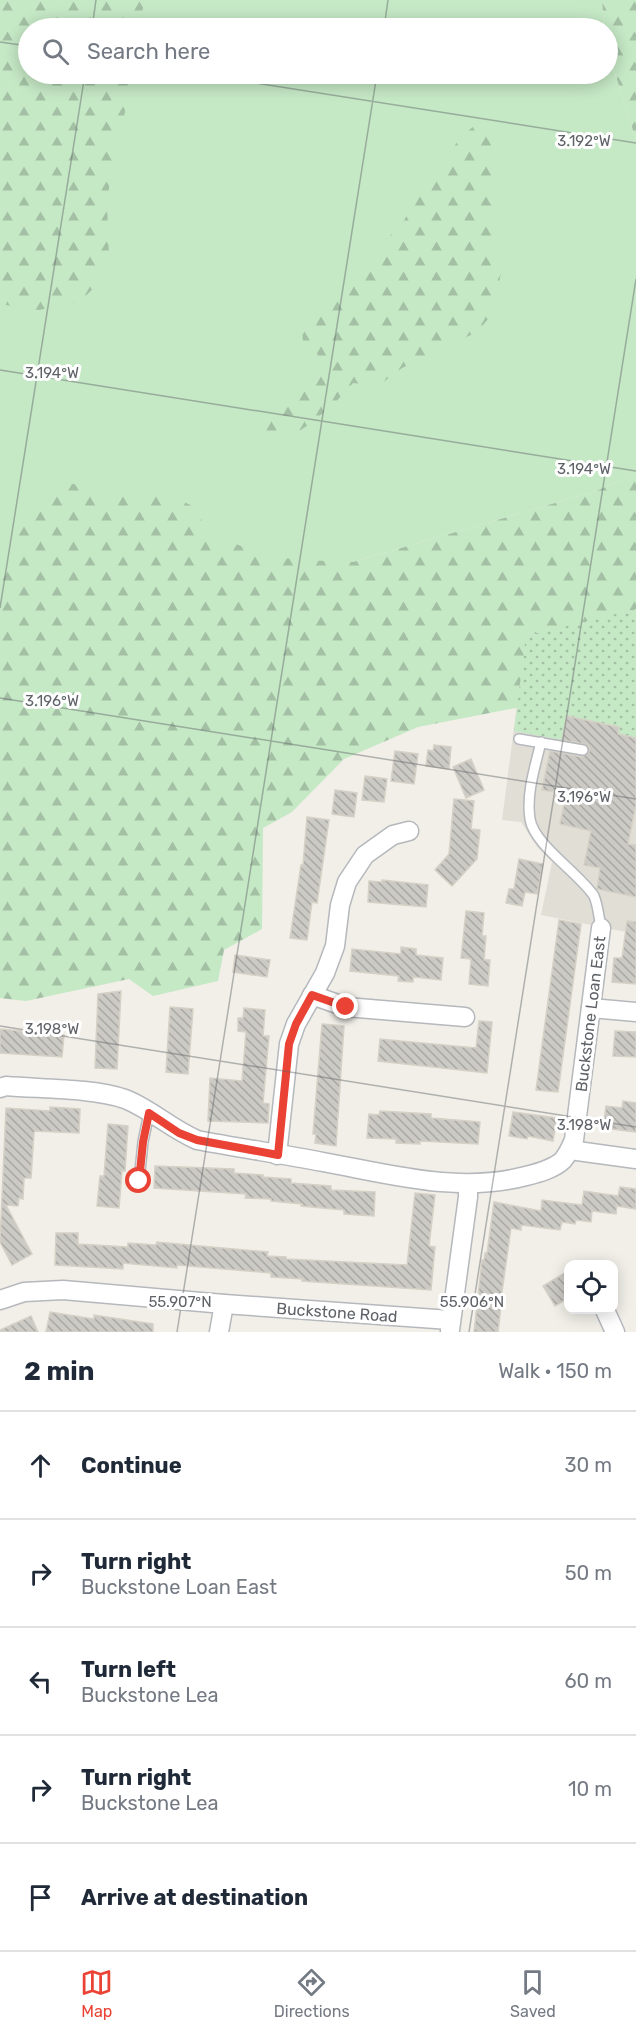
<!DOCTYPE html>
<html lang="en">
<head>
<meta charset="utf-8">
<style>
  body { margin:0; font-family:Rubik,sans-serif; background:#f6f6f7; color:#1f2937 }
  .controls { position:absolute; right:18px; bottom:18px; display:grid; overflow:hidden; border-radius:12px; box-shadow:0 3px 15px #0003 }
  .controls button { width:54px; height:54px; display:grid; place-items:center; padding:0; border:0; border-bottom:2px solid #e0e1e3; background:#fff; color:#1f2937; font:30px sans-serif }
  .stop { position:absolute; width:18px; height:18px; margin:-14px; border:4px solid #ea4335; border-radius:50%; background:#fff }
  .stop.end { background:#ea4335; border-color:#fff; box-shadow:0 2px 6px #0008 }
  .list { margin:0; padding:0; list-style:none }
  h2 { display:flex; justify-content:space-between; align-items:center; height:78px; margin:0; padding:0 24px; font-size:26px }
  h2 small { font-size:20px; font-weight:400; color:#747a83 }
  .list li { display:grid; grid-template-columns:39px 1fr auto; gap:18px; align-items:center; box-sizing:border-box; height:108px; padding:0 24px; border-top:2px solid #e0e1e3 }
  .list b { display:block; font-size:22px; white-space:nowrap }
  .list p { margin:0; font-size:20px; white-space:nowrap; color:#747a83 }
  .list em { font-size:20px; font-style:normal; color:#747a83 }
  .icon { flex:none; width:33px; height:33px; fill:none; stroke:currentColor; stroke-width:2; stroke-linecap:round; stroke-linejoin:round }
  .map { position:relative; flex:none; width:636px; height:1332px; overflow:hidden }
  .search { position:absolute; background:#fff; box-shadow:0 3px 15px #0003; left:18px; right:18px; top:18px; height:66px; display:flex; align-items:center; gap:15px; box-sizing:border-box; padding:0 21px; border-radius:33px; color:#747a83; font-size:22px }
  .sheet { height:618px; background:#fff }
  nav { display:flex; justify-content:space-around; align-items:center; box-sizing:border-box; height:84px; border-top:2px solid #e0e1e3; background:#fff; font-size:16px; color:#747a83 }
  nav a { display:grid; justify-items:center; gap:3px }
  nav .on { color:#ea4335 }
  .map>svg:first-child { display:block }
  .education { fill:#e1ded6 }
  .grass { fill:#c5e8c5 }
  .forest { fill:url(#forest-firs) }
  .park { fill:url(#park-dots) }
  .building { fill:url(#building-back-hatch); stroke:#d6d1c6; stroke-width:1.5 }
  .lines { fill:none; stroke-linecap:round; stroke-linejoin:round }
  .service-casing { stroke:#b5b8bc; stroke-width:12 }
  .minor-casing { stroke:#b5b8bc; stroke-width:21 }
  .service { stroke:#fff; stroke-width:9 }
  .minor { stroke:#fff; stroke-width:18 }
  .route { stroke:#ea4335; stroke-width:8 }
  .ticks { fill:none; stroke:#5f6368; stroke-width:1.5; stroke-opacity:0.45 }
  .labels { text-anchor:middle; stroke-width:6; stroke-linejoin:round; paint-order:stroke }
  .street-label { font-size:16px; fill:#5f6368; stroke:#fff }
  .ticks-label { font-size:15px; text-anchor:middle; fill:#5f6368; stroke:#fff; stroke-width:6; stroke-linejoin:round; paint-order:stroke }
</style>
</head>
<body>
<div class="map">
<svg width="636" height="1332" viewBox="0 0 636 1332">
  <defs>
    <pattern id="forest-firs" width="22" height="20" patternUnits="userSpaceOnUse" patternTransform="scale(1.5)"><rect width="22" height="20" fill="#c5e8c5"/><path d="M5 1l3.5 6h-7zM16 11l3.5 6h-7z" fill="#a3c0a4"/></pattern>
    <pattern id="park-dots" width="8" height="8" patternUnits="userSpaceOnUse" patternTransform="scale(1.5)"><rect width="8" height="8" fill="#c5e8c5"/><path d="M2 2h.1M6 6h.1" fill="none" stroke="#a3c0a4" stroke-width="1.8" stroke-linecap="round"/></pattern>
    <pattern id="building-back-hatch" width="6" height="6" patternUnits="userSpaceOnUse" patternTransform="scale(1.5)"><rect width="6" height="6" fill="#cccac5"/><path d="M-1 5l2 2M0 0l6 6M5-1l2 2" fill="none" stroke="#a9a8a4"/></pattern>
  </defs>
  <rect width="100%" height="100%" fill="#f1efe8"/>
  <path class="education" d="M 636,609 L 636,934 L 541,915 L 552,862 L 537,847 L 521,822 L 502,820 L 526,636 Z"/>
  <path class="grass" d="M 0,0 L 602,0 L 604,28 L 28,28 L 28,74 L 608,74 L 608,51 L 636,140 L 636,474 L 596,491 L 353,562 L 0,782 Z"/>
  <g class="forest">
    <path d="M 5,0 L 145,0 L 138,28 L 28,28 L 28,74 L 129,74 L 125,112 L 112,162 L 107,205 L 109,256 L 95,287 L 80,301 L 39,310 L 0,304 L 0,5 Z"/>
    <path d="M 602,0 L 636,0 L 636,140 L 608,51 L 608,28 L 604,28 Z"/>
    <path d="M 475,125 L 495,132 L 497,148 L 493,169 L 496,208 L 492,251 L 499,259 L 501,273 L 493,313 L 477,332 L 402,368 L 378,386 L 353,383 C 340,400 291,446 269,441 C 266,440 264,438 261,436 L 265,425 L 299,398 L 320,364 L 315,346 L 303,343 L 302,328 L 307,313 L 356,270 L 401,225 L 418,198 L 460,138 Z"/>
    <path d="M 636,474 L 636,626 L 541,703 L 418,727 L 344,759 L 292,812 L 263,828 L 262,929 L 224,950 L 218,981 L 153,996 L 129,979 L 26,1001 L 0,998 L 0,580 L 13,559 L 21,516 L 56,480 L 119,495 L 167,493 L 196,508 L 207,532 L 263,555 L 301,560 L 353,562 L 596,491 Z"/>
  </g>
  <path class="park" d="M 636,609 L 636,738 L 618,734 L 619,727 L 567,716 L 562,740 L 514,731 L 526,636 Z"/>
  <g class="building">
    <path d="M 567,716 L 619,727 L 618,734 L 636,738 L 636,805 L 628,844 L 636,845 L 636,897 L 597,889 L 600,868 L 584,865 L 591,831 L 560,824 L 566,794 L 542,790 L 550,751 L 582,757 L 589,752 L 589,747 L 585,744 L 562,740 Z"/>
    <path d="M 434,745 L 451,747 L 449,769 L 426,766 L 428,750 L 433,751 Z"/>
    <path d="M 395,751 L 418,754 L 414,784 L 391,781 Z"/>
    <path d="M 471,759 L 484,790 L 466,798 L 453,767 Z"/>
    <path d="M 365,776 L 387,779 L 384,802 L 362,800 Z"/>
    <path d="M 335,790 L 357,793 L 354,817 L 332,814 Z"/>
    <path d="M 454,799 L 474,801 L 471,829 L 480,830 L 477,859 L 452,886 L 435,870 L 449,854 Z"/>
    <path d="M 307,817 L 329,820 L 317,903 L 312,902 L 307,940 L 290,938 L 301,865 L 303,865 Z"/>
    <path d="M 519,859 L 543,864 L 537,894 L 525,892 L 522,906 L 506,903 L 509,889 L 514,889 Z"/>
    <path d="M 382,880 L 428,885 L 426,907 L 368,902 L 369,881 L 382,882 Z"/>
    <path d="M 466,911 L 484,913 L 482,936 L 486,936 L 484,960 L 490,960 L 488,986 L 469,984 L 471,959 L 461,958 Z"/>
    <path d="M 559,920 L 581,924 L 558,1092 L 536,1090 Z"/>
    <path d="M 627,921 L 636,922 L 636,984 L 612,982 L 614,958 L 622,958 Z"/>
    <path d="M 401,947 L 416,949 L 416,955 L 443,958 L 441,980 L 413,977 L 413,982 L 398,981 L 399,976 L 350,971 L 352,949 L 401,954 Z"/>
    <path d="M 235,955 L 270,960 L 267,977 L 233,972 Z"/>
    <path d="M 121,991 L 117,1069 L 95,1068 L 98,994 Z"/>
    <path d="M 170,1007 L 193,1009 L 188,1074 L 166,1072 Z"/>
    <path d="M 244,1008 L 265,1010 L 263,1036 L 269,1036 L 263,1103 L 269,1104 L 268,1123 L 208,1121 L 210,1078 L 242,1081 L 246,1032 L 238,1031 L 238,1018 L 243,1018 Z"/>
    <path d="M 479,1021 L 492,1022 L 487,1073 L 378,1061 L 380,1039 L 476,1048 Z"/>
    <path d="M 322,1024 L 344,1026 L 336,1146 L 315,1143 L 316,1134 L 313,1134 Z"/>
    <path d="M 0,1029 L 64,1035 L 62,1057 L 0,1053 Z"/>
    <path d="M 615,1031 L 636,1032 L 636,1057 L 613,1056 Z"/>
    <path d="M 623,1101 L 636,1103 L 636,1132 L 603,1128 L 606,1106 L 622,1108 Z"/>
    <path d="M 50,1107 L 80,1109 L 79,1133 L 35,1131 L 34,1133 L 31,1178 L 24,1178 L 23,1199 L 19,1198 L 18,1206 L 6,1205 L 32,1254 L 12,1265 L 0,1242 L 6,1108 L 50,1111 Z"/>
    <path d="M 380,1111 L 431,1114 L 431,1118 L 480,1122 L 478,1144 L 420,1141 L 420,1144 L 396,1143 L 396,1139 L 367,1138 L 369,1114 L 379,1115 Z"/>
    <path d="M 513,1112 L 557,1118 L 553,1141 L 528,1136 L 527,1139 L 509,1136 Z"/>
    <path d="M 108,1124 L 128,1126 L 125,1171 L 122,1171 L 119,1208 L 97,1206 L 100,1176 L 104,1176 Z"/>
    <path d="M 155,1166 L 234,1169 L 234,1173 L 263,1175 L 263,1177 L 291,1179 L 291,1183 L 331,1186 L 331,1190 L 375,1192 L 374,1216 L 344,1214 L 344,1210 L 301,1206 L 302,1204 L 271,1201 L 271,1199 L 245,1198 L 246,1194 L 154,1188 Z"/>
    <path d="M 620,1187 L 636,1189 L 636,1209 L 617,1206 L 617,1204 L 616,1214 L 592,1211 L 591,1222 L 576,1220 L 575,1224 L 562,1222 L 560,1230 L 521,1225 L 521,1230 L 511,1228 L 500,1306 L 501,1306 L 498,1332 L 474,1332 L 482,1260 L 484,1260 L 485,1253 L 487,1253 L 494,1202 L 541,1211 L 542,1200 L 582,1205 L 584,1191 L 618,1196 Z"/>
    <path d="M 415,1193 L 435,1195 L 429,1246 L 435,1247 L 431,1290 L 302,1281 L 303,1279 L 271,1277 L 271,1273 L 177,1265 L 177,1268 L 123,1263 L 123,1269 L 55,1265 L 56,1233 L 78,1233 L 78,1244 L 128,1247 L 128,1243 L 156,1245 L 157,1242 L 268,1252 L 267,1256 L 286,1257 L 286,1259 L 407,1265 Z"/>
    <path d="M 568,1271 L 568,1298 L 555,1306 L 543,1286 Z"/>
    <path d="M 50,1312 L 94,1319 L 94,1315 L 153,1324 L 153,1332 L 46,1332 Z"/>
    <path d="M 31,1316 L 38,1332 L 0,1332 L 0,1330 Z"/>
  </g>
  <g class="lines">
    <defs>
      <g id="service">
        <path d="M 519,739 L 583,750"/>
        <path d="M 541,742 C 535,767 526,794 530,819 C 534,845 579,873 594,896 C 598,905 599,918 601,928"/>
        <path d="M 139,1181 L 143,1142 L 149,1113"/>
      </g>
      <g id="minor">
        <path d="M 312,995 L 346,1007 L 465,1017"/>
        <path d="M 591,1008 L 636,1012"/>
        <path d="M 0,1088 L 6,1086 C 41,1089 94,1088 125,1099 C 149,1108 171,1129 197,1140 C 239,1148 281,1154 323,1162 C 390,1174 458,1194 526,1176 C 538,1173 554,1169 563,1160 C 568,1154 571,1147 574,1140 L 601,928"/>
        <path d="M 570,1150 L 636,1159"/>
        <path d="M 277,1155 L 289,1044 L 296,1024 L 325,973 L 335,946 L 340,905 L 347,882 L 365,855 L 393,835 L 409,831"/>
        <path d="M 0,1300 L 24,1292 L 63,1290 L 224,1304 L 450,1320"/>
        <path d="M 605,1310 L 615,1332"/>
        <path d="M 450,1330 L 468,1197 L 468,1184"/>
        <path d="M 219,1332 L 224,1304"/>
      </g>
    </defs>
    <use href="#service" class="service-casing"/>
    <use href="#minor" class="minor-casing"/>
    <use href="#service" class="service"/>
    <use href="#minor" class="minor"/>
  </g>
  <g class="lines">
    <path class="route" d="M 139,1181 L 143,1142 L 149,1113 L 179,1133 L 197,1140 L 278,1155 L 289,1044 L 296,1024 L 312,995 L 346,1007"/>
  </g>
  <path class="ticks" d="M 92,28 L 96,0M 384,28 L 388,0M 0,42 L 28,46M 199,74 L 636,143M 0,370 L 636,471M 0,608 L 85,74M 0,698 L 636,799M 0,1026 L 636,1127M 177,1332 L 377,74M 469,1332 L 636,279"/>
  <g class="labels">
    <g class="street-label">
      <text transform="translate(590 1014) rotate(-83)" y="6">Buckstone Loan East</text>
      <text transform="translate(337 1312) rotate(4)" y="6">Buckstone Road</text>
    </g>
  </g>
  <g class="ticks-label">
    <text x="584" y="146">3.192°W</text>
    <text x="52" y="378">3.194°W</text>
    <text x="584" y="474">3.194°W</text>
    <text x="52" y="706">3.196°W</text>
    <text x="584" y="802">3.196°W</text>
    <text x="52" y="1034">3.198°W</text>
    <text x="584" y="1130">3.198°W</text>
    <text x="180" y="1307">55.907°N</text>
    <text x="472" y="1307">55.906°N</text>
  </g>
</svg>
<div class="controls">
<button><svg class="icon" aria-label="locate" viewBox="0 0 24 24"><circle cx="12" cy="12" r="6"/><path d="M12 2v4M12 18v4M2 12h4M18 12h4"/></svg></button>
</div>
<div class="stop" style="left:139px;top:1181px"></div>
<div class="stop end" style="left:346px;top:1007px"></div>
<div class="search"><svg class="icon" aria-label="search" viewBox="0 0 24 24"><circle cx="10" cy="10" r="6"/><path d="M15 15l6 6"/></svg>Search here</div>
</div>
<section class="sheet">
<h2>2 min<small>Walk · 150 m</small></h2>
<ul class="list">
<li><svg class="icon" aria-label="ahead" viewBox="0 0 24 24"><path d="M12 20V5M6 11l6-6 6 6"/></svg><div><b>Continue</b></div><em>30 m</em></li>
<li><svg class="icon" aria-label="right" viewBox="0 0 24 24"><path d="M7 20v-9h11M14 6l5 5-5 5"/></svg><div><b>Turn right</b><p>Buckstone Loan East</p></div><em>50 m</em></li>
<li><svg class="icon" aria-label="left" viewBox="0 0 24 24"><path d="M17 20v-9H6M10 6l-5 5 5 5"/></svg><div><b>Turn left</b><p>Buckstone Lea</p></div><em>60 m</em></li>
<li><svg class="icon" aria-label="right" viewBox="0 0 24 24"><path d="M7 20v-9h11M14 6l5 5-5 5"/></svg><div><b>Turn right</b><p>Buckstone Lea</p></div><em>10 m</em></li>
<li><svg class="icon" aria-label="arrive" viewBox="0 0 24 24"><path d="M6 21V4h12l-3 4 3 4H6"/></svg><div><b>Arrive at destination</b></div></li>
</ul>
</section>
<nav>
<a class="on"><svg class="icon" aria-label="map" viewBox="0 0 24 24"><path d="M3 6l6-2 6 2 6-2v14l-6 2-6-2-6 2zM9 4v14M15 6v14"/></svg>Map</a>
<a><svg class="icon" aria-label="directions" viewBox="0 0 24 24"><path d="M12 3l9 9-9 9-9-9zM9 14v-3h6M13 9l2 2-2 2"/></svg>Directions</a>
<a><svg class="icon" aria-label="saved" viewBox="0 0 24 24"><path d="M7 4h10v16l-5-4-5 4z"/></svg>Saved</a>
</nav>
</body>
</html>
